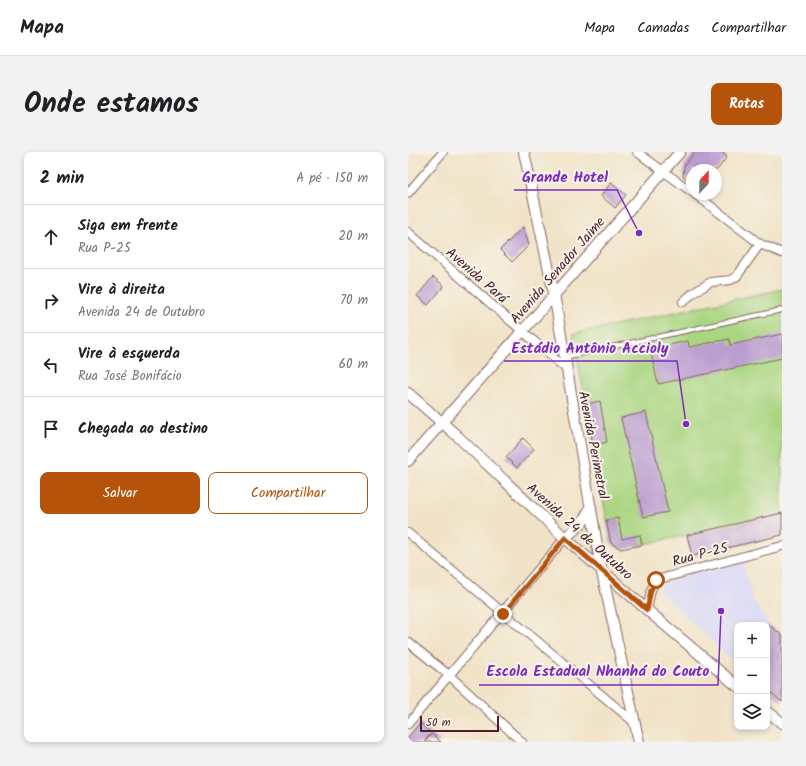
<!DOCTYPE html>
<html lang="pt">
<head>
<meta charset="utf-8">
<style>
  body { margin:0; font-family:Kalam,sans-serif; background:#f2f2f2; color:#202124 }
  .controls { position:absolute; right:12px; bottom:12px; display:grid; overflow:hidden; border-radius:8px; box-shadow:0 2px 6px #0003 }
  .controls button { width:36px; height:36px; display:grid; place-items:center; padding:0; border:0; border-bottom:1px solid #e0e0e0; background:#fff; color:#202124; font:20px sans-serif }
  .compass { position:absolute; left:278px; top:12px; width:36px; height:36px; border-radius:50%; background:#fff; box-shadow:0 2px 6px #0003; rotate:22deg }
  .scale { position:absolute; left:12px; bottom:10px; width:79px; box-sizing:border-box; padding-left:4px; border:2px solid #4a1f2b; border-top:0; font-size:11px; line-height:14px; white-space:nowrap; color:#4a1f2b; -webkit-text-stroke:3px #f7f3e8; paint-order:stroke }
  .stop { position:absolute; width:12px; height:12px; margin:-9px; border:3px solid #b45309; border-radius:50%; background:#fff }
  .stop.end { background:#b45309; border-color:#fff; box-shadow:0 1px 4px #0008 }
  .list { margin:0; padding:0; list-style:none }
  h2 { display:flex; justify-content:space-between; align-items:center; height:52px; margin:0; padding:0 16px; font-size:17px }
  h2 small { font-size:13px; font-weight:400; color:#757577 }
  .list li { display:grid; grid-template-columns:26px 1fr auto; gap:12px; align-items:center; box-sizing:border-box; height:64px; padding:0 16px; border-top:1px solid #e0e0e0 }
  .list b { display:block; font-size:15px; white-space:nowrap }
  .list p { margin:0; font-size:13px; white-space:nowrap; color:#757577 }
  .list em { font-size:13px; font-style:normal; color:#757577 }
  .actions { display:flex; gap:8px; padding:12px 16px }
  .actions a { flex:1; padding:9px 0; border:1px solid #b45309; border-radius:8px; text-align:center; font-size:14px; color:#b45309 }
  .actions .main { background:#b45309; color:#fff }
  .icon { flex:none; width:22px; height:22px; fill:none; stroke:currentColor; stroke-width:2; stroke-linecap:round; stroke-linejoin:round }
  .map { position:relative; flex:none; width:374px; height:590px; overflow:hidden; border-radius:8px }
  header { display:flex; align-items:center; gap:24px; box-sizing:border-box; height:56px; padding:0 20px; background:#fff; border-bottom:1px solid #e0e0e0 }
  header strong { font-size:19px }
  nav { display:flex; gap:22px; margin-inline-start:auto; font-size:14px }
  .intro { display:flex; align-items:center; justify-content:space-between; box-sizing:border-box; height:96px; padding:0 24px }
  h1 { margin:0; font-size:28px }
  .button { padding:10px 18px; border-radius:8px; background:#b45309; color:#fff; font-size:14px; font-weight:700 }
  main { display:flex; gap:24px; padding:0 24px }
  aside { flex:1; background:#fff; border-radius:8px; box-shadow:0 2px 6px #0003 }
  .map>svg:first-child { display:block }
  .built { fill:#d7d7f8 }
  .green { fill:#aad682; stroke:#7a7a56 }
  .building { fill:#bb9dd0 }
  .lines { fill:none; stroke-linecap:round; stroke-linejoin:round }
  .service-casing { stroke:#846462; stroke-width:6 }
  .minor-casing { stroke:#846462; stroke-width:10 }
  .tertiary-casing { stroke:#846462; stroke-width:12 }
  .service { stroke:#fff; stroke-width:4 }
  .minor { stroke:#fff; stroke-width:8 }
  .tertiary { stroke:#fff; stroke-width:10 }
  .route { stroke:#b45309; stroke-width:5 }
  .labels { text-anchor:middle; stroke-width:4; stroke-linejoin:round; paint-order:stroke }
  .street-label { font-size:14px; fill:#4a1f2b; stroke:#f7f3e8 }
  .leader { fill:none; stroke:#7b2cbf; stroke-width:1.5 }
  .callout-dot { fill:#7b2cbf; stroke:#f7f3e8; stroke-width:1.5 }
  .callout-label { font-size:15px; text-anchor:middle; font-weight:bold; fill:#7b2cbf; stroke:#f7f3e8; stroke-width:4; stroke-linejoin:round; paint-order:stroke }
</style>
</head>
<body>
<header>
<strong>Mapa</strong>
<nav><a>Mapa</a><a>Camadas</a><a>Compartilhar</a></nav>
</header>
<div class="intro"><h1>Onde estamos</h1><a class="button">Rotas</a></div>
<main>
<aside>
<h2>2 min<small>A pé · 150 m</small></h2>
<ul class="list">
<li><svg class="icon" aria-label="ahead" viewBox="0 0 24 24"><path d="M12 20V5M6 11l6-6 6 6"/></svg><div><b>Siga em frente</b><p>Rua P-25</p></div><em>20 m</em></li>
<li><svg class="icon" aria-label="right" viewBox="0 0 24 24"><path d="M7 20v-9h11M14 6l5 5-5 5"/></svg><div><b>Vire à direita</b><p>Avenida 24 de Outubro</p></div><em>70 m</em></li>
<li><svg class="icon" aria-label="left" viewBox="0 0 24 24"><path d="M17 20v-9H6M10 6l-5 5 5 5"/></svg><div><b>Vire à esquerda</b><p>Rua José Bonifácio</p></div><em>60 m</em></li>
<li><svg class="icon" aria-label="arrive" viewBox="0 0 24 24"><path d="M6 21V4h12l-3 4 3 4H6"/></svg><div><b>Chegada ao destino</b></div></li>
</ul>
<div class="actions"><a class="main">Salvar</a><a>Compartilhar</a></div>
</aside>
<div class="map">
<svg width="374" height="590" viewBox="0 0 374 590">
  <rect width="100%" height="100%" fill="#f7f3e8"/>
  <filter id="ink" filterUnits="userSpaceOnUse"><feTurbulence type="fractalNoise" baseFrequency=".025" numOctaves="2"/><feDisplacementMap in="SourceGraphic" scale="8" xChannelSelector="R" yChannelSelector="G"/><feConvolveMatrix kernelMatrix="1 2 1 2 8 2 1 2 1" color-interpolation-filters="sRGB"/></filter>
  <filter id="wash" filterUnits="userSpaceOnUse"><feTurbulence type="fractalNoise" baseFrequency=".012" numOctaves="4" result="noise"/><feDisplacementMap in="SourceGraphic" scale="16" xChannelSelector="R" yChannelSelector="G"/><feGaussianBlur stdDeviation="0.9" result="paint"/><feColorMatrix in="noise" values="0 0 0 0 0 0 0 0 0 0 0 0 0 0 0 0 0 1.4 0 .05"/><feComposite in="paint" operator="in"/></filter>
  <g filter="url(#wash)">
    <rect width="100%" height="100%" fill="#f1e3c7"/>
    <path class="built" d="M 335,409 L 344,446 L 361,473 L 359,475 L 359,473 L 329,473 L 329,507 L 326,510 L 250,438 L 256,428 Z"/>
    <path class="green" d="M 374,137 L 374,383 L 284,404 L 279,383 L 213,397 L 203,391 L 165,182 Z"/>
    <g id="blocks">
      <g class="building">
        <path d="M 287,0 L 314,0 L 319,5 L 309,18 L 284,18 L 284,31 L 275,24 L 276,14 Z"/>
        <path d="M 203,31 L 218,43 L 207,56 L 193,44 Z"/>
        <path d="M 115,75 L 121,93 L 104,110 L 92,98 Z"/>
        <path d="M 25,125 L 36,134 L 20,153 L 9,144 Z"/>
        <path d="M 374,182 L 374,206 L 250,232 L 242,197 L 280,189 L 281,195 L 321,187 L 322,193 Z"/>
        <path d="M 192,249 L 199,290 L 185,293 L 178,252 Z"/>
        <path d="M 238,260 L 260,360 L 235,365 L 213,266 Z"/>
        <path d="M 115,286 L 126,297 L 109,316 L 98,305 Z"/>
        <path d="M 374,361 L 374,383 L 284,404 L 279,383 Z"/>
        <path d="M 210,366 L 214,387 L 232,383 L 234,393 L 213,397 L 203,391 L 198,368 Z"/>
        <path d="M 361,473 L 374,483 L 374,550 L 359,537 L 359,475 Z"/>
        <path d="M 12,571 L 23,581 L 15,590 L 0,590 L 0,585 Z"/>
        <path d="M 24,582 L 33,590 L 16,590 Z"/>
      </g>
    </g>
  </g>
  <g filter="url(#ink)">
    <use href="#blocks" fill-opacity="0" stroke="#846462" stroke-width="1"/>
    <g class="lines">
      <defs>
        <path id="service" d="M 157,205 L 374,158"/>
        <g id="minor">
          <path d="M 229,0 L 284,40"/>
          <path d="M 0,41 L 35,0"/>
          <path d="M 287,42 L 352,92 L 374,101"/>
          <path d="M 0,80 L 157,216"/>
          <path d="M 275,150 L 285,141 L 303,130 L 323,128 L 329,124 L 352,92"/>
          <path d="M 0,381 L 227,571"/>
          <path d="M 239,458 L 243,438 L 248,428 L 374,394"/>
          <path d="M 0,490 L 42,524 L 114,590"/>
          <path d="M 0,572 L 157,386"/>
        </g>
        <g id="tertiary">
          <path d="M 116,0 L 146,142 L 193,416 L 231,590"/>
          <path d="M 0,241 L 46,281 L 157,386 L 239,458 L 329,534"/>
          <path d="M 0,309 L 272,0"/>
          <path d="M 157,386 L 174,371 L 183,355"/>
          <path d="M 359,559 L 374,571"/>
        </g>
      </defs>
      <use href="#service" class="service-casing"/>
      <use href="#minor" class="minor-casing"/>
      <use href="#tertiary" class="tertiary-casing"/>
      <use href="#service" class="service"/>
      <use href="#minor" class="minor"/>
      <use href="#tertiary" class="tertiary"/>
    </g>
  </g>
  <g class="lines" filter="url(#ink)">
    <path class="route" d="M 95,462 L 157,386 L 239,458 L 243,438 L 248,428"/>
  </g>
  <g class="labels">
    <g class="street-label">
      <text transform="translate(149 118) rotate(-49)" y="5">Avenida Senador Jaime</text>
      <text transform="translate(69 123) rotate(41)" y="5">Avenida Pará</text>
      <text transform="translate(186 293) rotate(79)" y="5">Avenida Perimetral</text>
      <text transform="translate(172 379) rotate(42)" y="5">Avenida 24 de Outubro</text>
      <text transform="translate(292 402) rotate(-15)" y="5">Rua P-25</text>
    </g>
  </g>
  <path class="leader" d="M231 81L209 38H106M278 272L269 209H96M313 459L310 533H71"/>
  <g class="callout-dot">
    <circle cx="231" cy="81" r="4"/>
    <circle cx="278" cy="272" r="4"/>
    <circle cx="313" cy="459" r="4"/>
  </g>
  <g class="callout-label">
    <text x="157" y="30">Grande Hotel</text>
    <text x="182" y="201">Estádio Antônio Accioly</text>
    <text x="190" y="524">Escola Estadual Nhanhá do Couto</text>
  </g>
</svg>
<div class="controls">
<button>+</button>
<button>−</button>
<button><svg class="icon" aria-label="layers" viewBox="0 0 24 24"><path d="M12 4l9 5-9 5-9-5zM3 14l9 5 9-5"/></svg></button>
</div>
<svg class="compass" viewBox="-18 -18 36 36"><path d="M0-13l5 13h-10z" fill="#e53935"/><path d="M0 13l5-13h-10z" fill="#757577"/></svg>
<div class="scale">50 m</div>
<div class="stop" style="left:248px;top:428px"></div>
<div class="stop end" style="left:95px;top:462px"></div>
</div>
</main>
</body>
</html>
